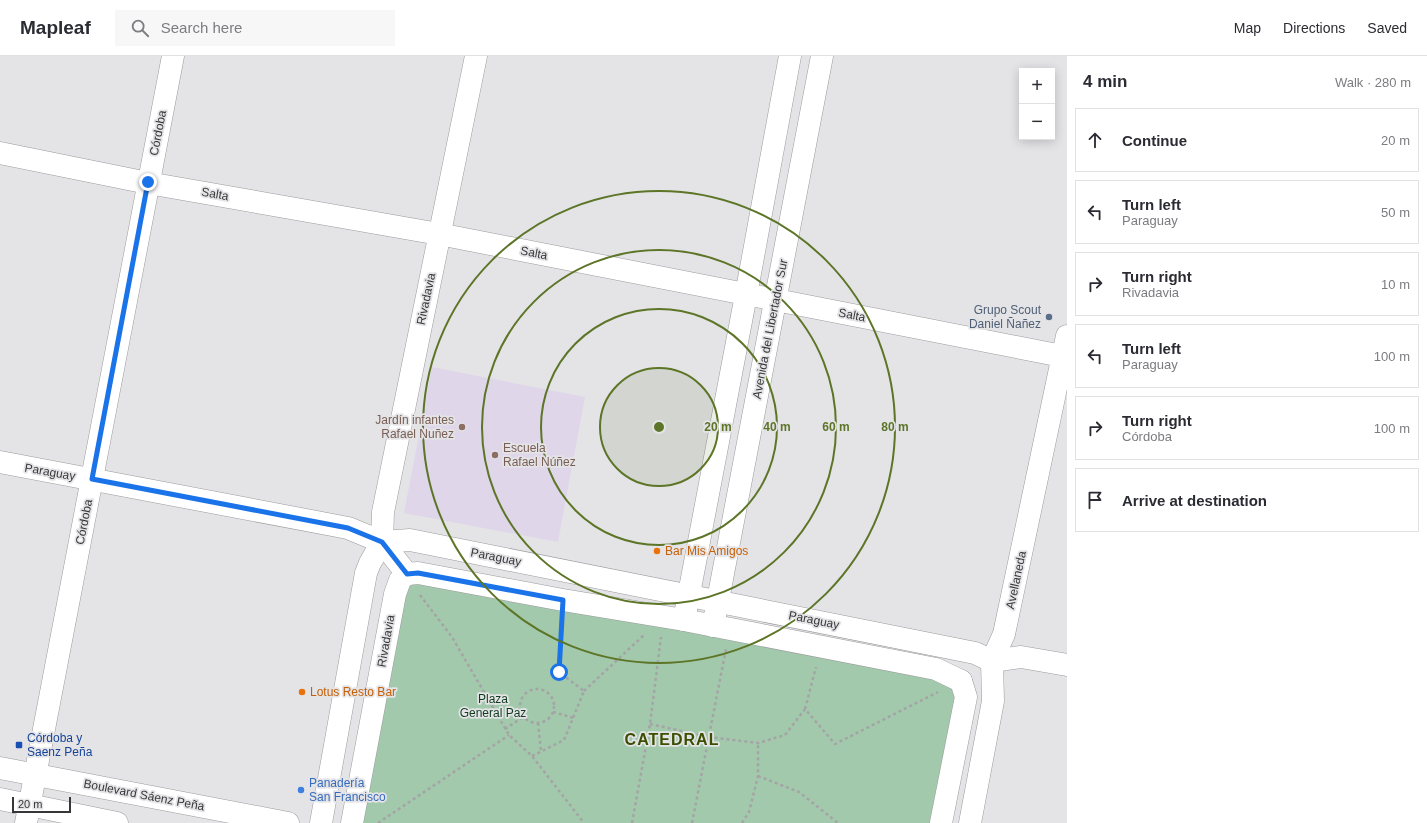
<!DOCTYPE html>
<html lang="en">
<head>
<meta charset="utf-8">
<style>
  body { margin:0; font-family:Helvetica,sans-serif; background:#f7f7f7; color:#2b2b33 }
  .controls { position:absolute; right:12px; top:12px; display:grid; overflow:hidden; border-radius:0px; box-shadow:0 2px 10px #0003 }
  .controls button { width:36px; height:36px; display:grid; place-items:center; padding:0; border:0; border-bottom:1px solid #e1e1e2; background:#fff; color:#2b2b33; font:20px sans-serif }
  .scale { position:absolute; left:12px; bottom:10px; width:59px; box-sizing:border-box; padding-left:4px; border:2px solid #373739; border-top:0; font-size:11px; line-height:14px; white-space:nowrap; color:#373739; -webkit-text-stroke:3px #e4e4e7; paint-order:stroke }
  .stop { position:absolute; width:12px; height:12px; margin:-9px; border:3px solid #1a73e8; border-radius:50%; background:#fff }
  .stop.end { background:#1a73e8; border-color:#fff; box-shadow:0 1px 4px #0008 }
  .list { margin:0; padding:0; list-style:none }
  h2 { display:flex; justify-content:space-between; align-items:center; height:52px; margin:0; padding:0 16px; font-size:17px }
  h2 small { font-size:13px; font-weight:400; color:#7c7c81 }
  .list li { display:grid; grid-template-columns:26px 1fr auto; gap:12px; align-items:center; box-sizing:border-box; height:64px; margin:0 8px 8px; padding:0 8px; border:1px solid #e1e1e2; border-radius:0px }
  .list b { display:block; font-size:15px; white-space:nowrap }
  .list p { margin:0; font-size:13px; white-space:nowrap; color:#7c7c81 }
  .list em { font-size:13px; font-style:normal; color:#7c7c81 }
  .icon { flex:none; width:22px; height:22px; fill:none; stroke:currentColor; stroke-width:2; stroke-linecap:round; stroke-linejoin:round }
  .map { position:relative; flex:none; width:1067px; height:767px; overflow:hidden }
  header { display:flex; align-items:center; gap:24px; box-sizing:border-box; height:56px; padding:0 20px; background:#fff; border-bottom:1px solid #e1e1e2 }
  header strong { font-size:19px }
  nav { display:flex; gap:22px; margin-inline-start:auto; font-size:14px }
  .search { width:280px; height:36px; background:#f7f7f7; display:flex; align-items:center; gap:10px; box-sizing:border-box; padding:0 14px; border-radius:0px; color:#7c7c81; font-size:15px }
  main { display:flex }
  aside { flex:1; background:#fff }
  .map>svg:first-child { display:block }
  .education { fill:#dfd6ea }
  .green { fill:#a2c9ab }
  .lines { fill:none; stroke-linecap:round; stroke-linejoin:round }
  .minor-casing { stroke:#9b9b9e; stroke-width:23 }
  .major-casing { stroke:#9b9b9e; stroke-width:23 }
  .path { stroke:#a4a4a6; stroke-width:2.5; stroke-dasharray:3 3; stroke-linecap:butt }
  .minor { stroke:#fff; stroke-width:22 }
  .major { stroke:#fff; stroke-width:22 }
  .route { stroke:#1a73e8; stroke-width:5 }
  .ring { fill:none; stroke:#5d7527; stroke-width:2 }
  .service-dot { fill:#5c6f8a; stroke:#e4e4e7; stroke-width:1.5 }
  .education-dot { fill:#8d6e63; stroke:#e4e4e7; stroke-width:1.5 }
  .food-dot { fill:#e8710a; stroke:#e4e4e7; stroke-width:1.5 }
  .transit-dot { fill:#1a4fb4; stroke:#e4e4e7; stroke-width:1.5 }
  .shop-dot { fill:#3f7fe0; stroke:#e4e4e7; stroke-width:1.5 }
  .labels { text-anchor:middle; stroke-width:3.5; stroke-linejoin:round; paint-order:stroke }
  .street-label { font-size:12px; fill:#373739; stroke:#e4e4e7 }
  .service-label { font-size:12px; fill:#4e5e75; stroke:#e4e4e7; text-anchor:end }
  .education-label { font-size:12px; fill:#785e54; stroke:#e4e4e7; text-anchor:end }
  .food-label { font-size:12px; fill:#c56008; stroke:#e4e4e7; text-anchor:start }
  .park-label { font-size:12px; fill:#103b1f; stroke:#e4e4e7 }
  .transit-label { font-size:12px; fill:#164399; stroke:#e4e4e7; text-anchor:start }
  .shop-label { font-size:12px; fill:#366cbe; stroke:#e4e4e7; text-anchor:start }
  .district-label { font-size:16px; font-weight:bold; letter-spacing:1px; fill:#3b4f00; stroke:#e4e4e7 }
  .centre { fill:#5d7527; stroke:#e4e4e7; stroke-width:2 }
  .ring-label { font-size:12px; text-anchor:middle; font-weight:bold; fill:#5d7527; stroke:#e4e4e7; stroke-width:3.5; stroke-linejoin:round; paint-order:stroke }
</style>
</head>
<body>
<header>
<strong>Mapleaf</strong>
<div class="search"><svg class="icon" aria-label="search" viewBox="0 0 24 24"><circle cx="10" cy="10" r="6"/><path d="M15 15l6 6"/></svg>Search here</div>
<nav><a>Map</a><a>Directions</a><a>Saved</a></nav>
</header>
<main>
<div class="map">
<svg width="1067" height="767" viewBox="0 0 1067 767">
  <rect width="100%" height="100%" fill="#e4e4e7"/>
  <path class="education" d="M 432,311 L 585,341 L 558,486 L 404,457 Z"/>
  <path class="green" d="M 400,524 L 961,625 L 941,767 L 352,767 Z"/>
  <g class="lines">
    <defs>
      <g id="minor">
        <path d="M 0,97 L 148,127 L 439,178 L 1067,301"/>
        <path d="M 0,406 L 348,472 L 382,486 L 383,456 L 476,0"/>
        <path d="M 992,605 L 1004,578 L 1067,280"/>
        <path d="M 992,605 L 1021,601 L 1067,609"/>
        <path d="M 26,767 L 173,0"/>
      </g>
      <g id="major">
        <path d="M 382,486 L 410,484 L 975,597 L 992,605"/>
        <path d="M 382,486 L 407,518"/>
        <path d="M 407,518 L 418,517 L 563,544 L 684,564 L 936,613 L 961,625"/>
        <path d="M 684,564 L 746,239 L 790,0"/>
        <path d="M 713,570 L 822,0"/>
        <path d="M 0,712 L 288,767"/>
        <path d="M 0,743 L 117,767"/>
        <path d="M 321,767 L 366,517 L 370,507 L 382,486"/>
        <path d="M 352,767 L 395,538 L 400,524 L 407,518"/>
        <path d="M 941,767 L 966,641 L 961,625"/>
        <path d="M 970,767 L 993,645 L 992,605"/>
      </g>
    </defs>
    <use href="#minor" class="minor-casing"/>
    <use href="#major" class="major-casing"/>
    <g class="path">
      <path d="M 420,539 L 452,581 L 509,679 L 532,700 L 584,767"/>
      <circle cx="537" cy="650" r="17"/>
      <path d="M 584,635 L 645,578"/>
      <path d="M 805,653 L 816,611"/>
      <path d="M 553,656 L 574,662"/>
      <path d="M 538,667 L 541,695"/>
      <path d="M 650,668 L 709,681 L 758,687 L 785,679 L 805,653 L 835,688 L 938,636"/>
      <path d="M 505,673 L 523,661"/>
      <path d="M 532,700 L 564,684 L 584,635 L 559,616 L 562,563"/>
      <path d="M 758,720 L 799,736 L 838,767"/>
      <path d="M 378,767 L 509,679"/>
      <path d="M 632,767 L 650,668 L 661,581"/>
      <path d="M 692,767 L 726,593"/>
      <path d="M 742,767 L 749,756 L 758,720 L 758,687"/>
    </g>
    <use href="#minor" class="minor"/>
    <use href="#major" class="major"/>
  </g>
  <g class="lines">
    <path class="route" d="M 148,126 L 92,423 L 348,472 L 382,486 L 407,518 L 418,517 L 563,544 L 559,616"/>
  </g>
  <circle cx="659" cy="371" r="59" fill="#5d7527" fill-opacity=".12"/>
  <g class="ring">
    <circle cx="659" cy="371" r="59"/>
    <circle cx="659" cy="371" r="118"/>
    <circle cx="659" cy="371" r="177"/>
    <circle cx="659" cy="371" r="236"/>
  </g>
  <circle class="service-dot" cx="1049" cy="261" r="4"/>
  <g class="education-dot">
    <circle cx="462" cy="371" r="4"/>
    <circle cx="495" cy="399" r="4"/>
  </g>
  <g class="food-dot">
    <circle cx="657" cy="495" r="4"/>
    <circle cx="302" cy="636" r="4"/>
  </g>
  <rect class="transit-dot" x="15" y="685" width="8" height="8" rx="2"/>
  <circle class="shop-dot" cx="301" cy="734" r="4"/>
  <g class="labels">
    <g class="street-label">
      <text transform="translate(158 77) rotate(-79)" y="4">Córdoba</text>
      <text transform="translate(215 138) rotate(10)" y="4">Salta</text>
      <text transform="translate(534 197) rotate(11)" y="4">Salta</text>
      <text transform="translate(426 243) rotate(-78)" y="4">Rivadavia</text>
      <text transform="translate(852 259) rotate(11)" y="4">Salta</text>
      <text transform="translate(770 273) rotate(-79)" y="4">Avenida del Libertador Sur</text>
      <text transform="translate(50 416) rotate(10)" y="4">Paraguay</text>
      <text transform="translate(84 466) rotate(-79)" y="4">Córdoba</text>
      <text transform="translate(496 501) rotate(11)" y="4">Paraguay</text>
      <text transform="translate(1016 524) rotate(-78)" y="4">Avellaneda</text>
      <text transform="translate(814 564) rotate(11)" y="4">Paraguay</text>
      <text transform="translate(386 585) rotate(-80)" y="4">Rivadavia</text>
      <text transform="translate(144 739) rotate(11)" y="4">Boulevard Sáenz Peña</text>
    </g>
    <g class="service-label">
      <text x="1041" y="258">Grupo Scout<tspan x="1041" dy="14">Daniel Ñañez</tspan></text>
    </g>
    <g class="education-label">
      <text x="454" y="368">Jardín infantes<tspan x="454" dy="14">Rafael Nuñez</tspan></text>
      <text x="503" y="396" text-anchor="start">Escuela<tspan x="503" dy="14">Rafael Núñez</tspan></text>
    </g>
    <g class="food-label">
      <text x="665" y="499">Bar Mis Amigos</text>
      <text x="310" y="640">Lotus Resto Bar</text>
    </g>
    <g class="park-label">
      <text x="493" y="647">Plaza<tspan x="493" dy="14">General Paz</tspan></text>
    </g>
    <g class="transit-label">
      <text x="27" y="686">Córdoba y<tspan x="27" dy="14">Saenz Peña</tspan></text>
    </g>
    <g class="shop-label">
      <text x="309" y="731">Panadería<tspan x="309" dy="14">San Francisco</tspan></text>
    </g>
    <g class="district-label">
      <text x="672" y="689">CATEDRAL</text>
    </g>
  </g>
  <circle cx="659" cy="371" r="6" class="centre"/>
  <g class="ring-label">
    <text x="718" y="375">20 m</text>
    <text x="777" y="375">40 m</text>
    <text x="836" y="375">60 m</text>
    <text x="895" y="375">80 m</text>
  </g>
</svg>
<div class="controls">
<button>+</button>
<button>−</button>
</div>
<div class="scale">20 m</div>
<div class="stop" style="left:559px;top:616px"></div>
<div class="stop end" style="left:148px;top:126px"></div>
</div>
<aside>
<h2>4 min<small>Walk · 280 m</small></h2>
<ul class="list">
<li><svg class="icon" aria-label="ahead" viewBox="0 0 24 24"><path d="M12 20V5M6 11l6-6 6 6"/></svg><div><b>Continue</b></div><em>20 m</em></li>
<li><svg class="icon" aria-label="left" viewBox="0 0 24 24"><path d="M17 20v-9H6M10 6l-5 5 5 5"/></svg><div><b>Turn left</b><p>Paraguay</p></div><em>50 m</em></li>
<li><svg class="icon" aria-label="right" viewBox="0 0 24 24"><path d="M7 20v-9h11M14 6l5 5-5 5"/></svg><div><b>Turn right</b><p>Rivadavia</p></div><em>10 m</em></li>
<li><svg class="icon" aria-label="left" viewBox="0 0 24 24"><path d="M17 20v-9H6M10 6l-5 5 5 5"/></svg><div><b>Turn left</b><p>Paraguay</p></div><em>100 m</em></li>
<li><svg class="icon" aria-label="right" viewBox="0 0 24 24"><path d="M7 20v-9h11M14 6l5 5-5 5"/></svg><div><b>Turn right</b><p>Córdoba</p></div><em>100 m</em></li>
<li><svg class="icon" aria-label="arrive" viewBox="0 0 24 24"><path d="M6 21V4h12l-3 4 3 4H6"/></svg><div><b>Arrive at destination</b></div></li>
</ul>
</aside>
</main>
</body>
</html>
